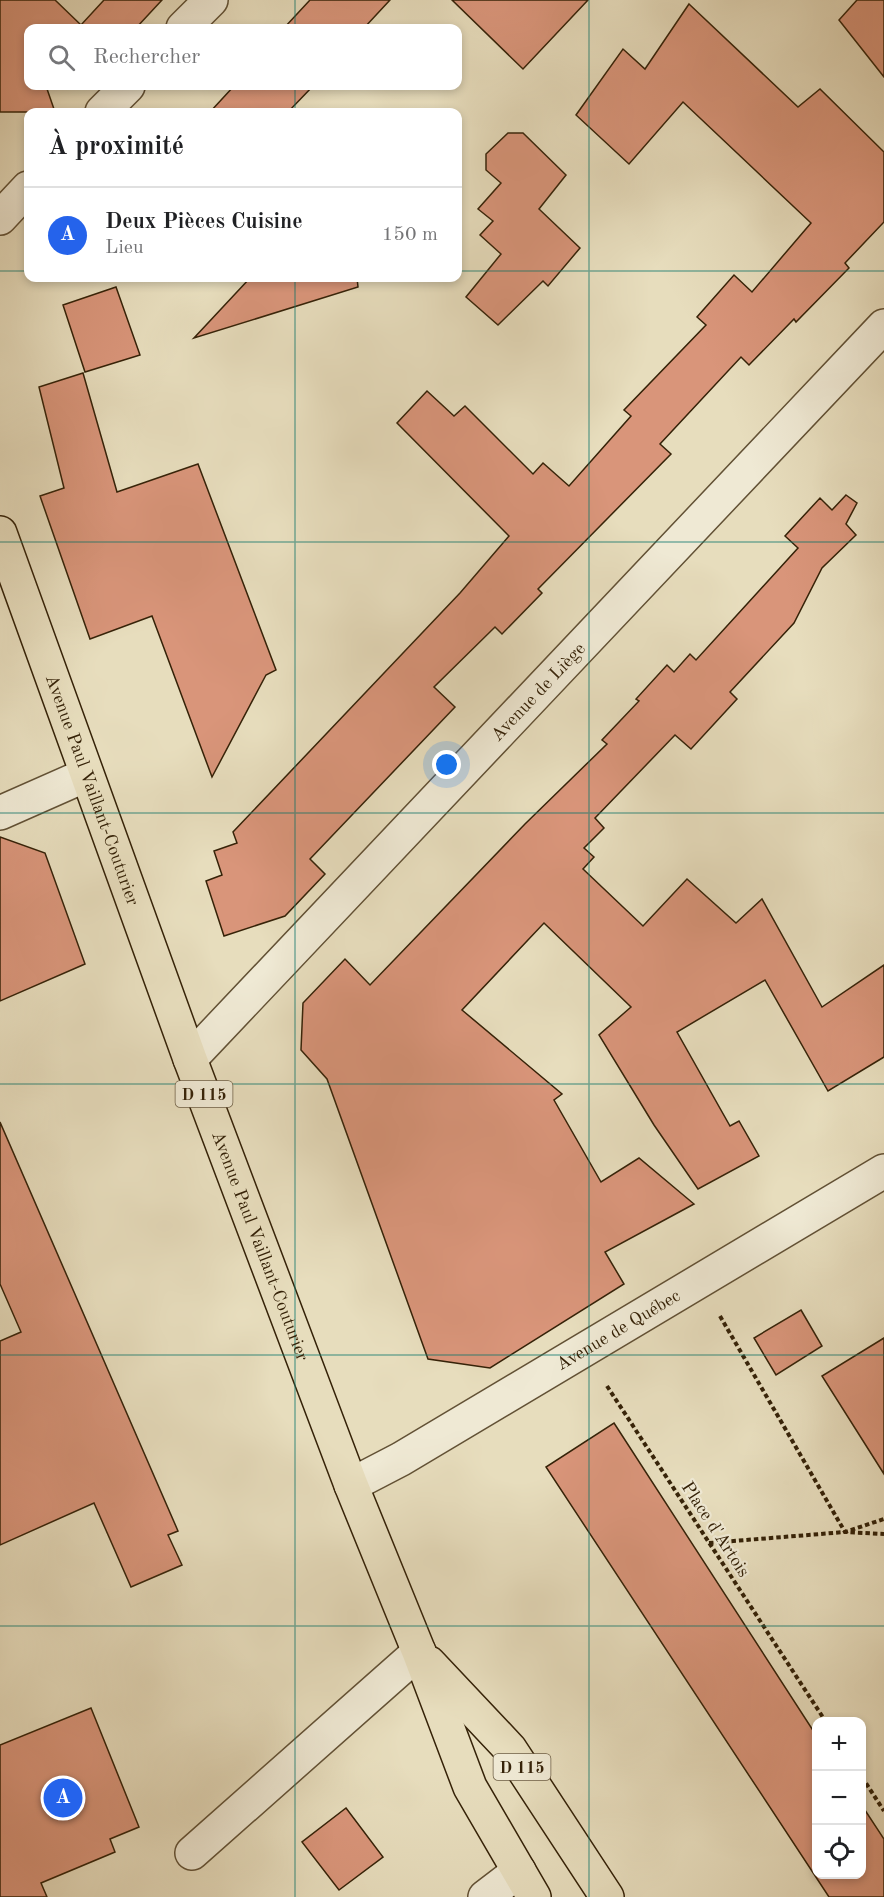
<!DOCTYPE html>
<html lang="fr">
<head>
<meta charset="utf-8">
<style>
  body { margin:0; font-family:"Old Standard TT",serif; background:#f2f2f2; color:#202124 }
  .controls { position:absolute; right:18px; bottom:18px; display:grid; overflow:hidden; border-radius:12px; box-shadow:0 3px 9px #0003 }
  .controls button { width:54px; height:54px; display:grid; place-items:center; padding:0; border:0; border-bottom:2px solid #e0e0e0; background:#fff; color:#202124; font:30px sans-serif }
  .you { position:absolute; left:447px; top:765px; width:21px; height:21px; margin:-15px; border:4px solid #fff; border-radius:50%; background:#1a73e8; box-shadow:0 0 0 9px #1a73e833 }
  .badge { display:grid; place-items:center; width:39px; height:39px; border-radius:50%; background:#2563eb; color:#fff; font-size:20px; font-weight:700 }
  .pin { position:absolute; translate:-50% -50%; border:3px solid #fff; box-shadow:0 2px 6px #0006 }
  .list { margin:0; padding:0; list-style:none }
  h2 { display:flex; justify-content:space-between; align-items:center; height:78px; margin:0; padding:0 24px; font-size:26px }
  h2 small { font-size:20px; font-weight:400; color:#757577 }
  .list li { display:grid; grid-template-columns:39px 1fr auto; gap:18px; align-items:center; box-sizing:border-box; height:96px; padding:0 24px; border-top:2px solid #e0e0e0 }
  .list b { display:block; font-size:22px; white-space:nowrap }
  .list p { margin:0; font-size:20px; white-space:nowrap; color:#757577 }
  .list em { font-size:20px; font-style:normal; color:#757577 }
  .icon { flex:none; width:33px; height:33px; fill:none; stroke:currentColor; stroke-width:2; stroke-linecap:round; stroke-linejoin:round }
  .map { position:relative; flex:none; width:884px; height:1897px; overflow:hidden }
  .search { position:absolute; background:#fff; box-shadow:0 3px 9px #0003; left:24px; top:24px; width:438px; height:66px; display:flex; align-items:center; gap:15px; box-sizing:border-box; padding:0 21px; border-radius:12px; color:#757577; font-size:22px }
  .panel { position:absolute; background:#fff; box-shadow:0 3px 9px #0003; left:24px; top:108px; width:438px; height:174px; border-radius:12px }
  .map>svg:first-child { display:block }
  .building { fill:#d9957a; stroke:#352208; stroke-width:1.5 }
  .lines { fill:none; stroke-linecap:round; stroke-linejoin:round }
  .minor-casing { stroke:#625135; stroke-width:36 }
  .major-casing { stroke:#352208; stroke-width:36 }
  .path { stroke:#352208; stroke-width:4; stroke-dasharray:4.5 3; stroke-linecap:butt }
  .minor { stroke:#efe9d4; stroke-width:33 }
  .major { stroke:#e7ddbd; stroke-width:33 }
  .grid { fill:none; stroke:#0f766e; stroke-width:1.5; stroke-opacity:0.55 }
  .labels { text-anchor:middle; stroke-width:4.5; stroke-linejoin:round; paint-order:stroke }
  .shield { fill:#efe9d4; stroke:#6d5e45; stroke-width:1.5 }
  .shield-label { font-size:16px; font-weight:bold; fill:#352208 }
  .street-label { font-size:18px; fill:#352208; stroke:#efe9d4 }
</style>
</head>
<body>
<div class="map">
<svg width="884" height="1897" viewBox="0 0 884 1897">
  <rect width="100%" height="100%" fill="#e7ddbd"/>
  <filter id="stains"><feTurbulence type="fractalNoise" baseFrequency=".00333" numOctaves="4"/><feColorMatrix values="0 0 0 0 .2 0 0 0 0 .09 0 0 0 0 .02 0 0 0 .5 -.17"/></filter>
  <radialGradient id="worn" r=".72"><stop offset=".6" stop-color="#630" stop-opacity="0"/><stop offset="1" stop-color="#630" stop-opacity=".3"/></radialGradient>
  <g class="building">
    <path d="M 0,0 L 55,0 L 81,25 L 104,0 L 162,0 L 136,28 L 28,28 L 28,86 L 46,86 L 55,112 L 0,112 Z"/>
    <path d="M 310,0 L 390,0 L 364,28 L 284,28 Z"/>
    <path d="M 452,0 L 588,0 L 523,69 Z"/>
    <path d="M 857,0 L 884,0 L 884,77 L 839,20 Z"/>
    <path d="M 689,4 L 798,107 L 820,89 L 884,152 L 884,222 L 845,263 L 849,268 L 796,322 L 794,319 L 749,365 L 741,357 L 660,444 L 671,454 L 538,589 L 542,593 L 502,634 L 495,627 L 434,687 L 455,707 L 310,859 L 325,874 L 285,916 L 224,936 L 206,881 L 222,875 L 214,851 L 237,843 L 233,832 L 460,593 L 509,536 L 397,423 L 427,391 L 454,416 L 465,406 L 533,474 L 543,463 L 569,486 L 631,416 L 624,410 L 706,325 L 697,317 L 734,275 L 752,292 L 811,223 L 683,102 L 629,164 L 576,115 L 623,49 L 645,69 Z"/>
    <path d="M 234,86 L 313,86 L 288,112 L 210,112 Z"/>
    <path d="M 508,133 L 523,133 L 566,175 L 539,209 L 580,248 L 548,286 L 543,281 L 498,325 L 466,297 L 501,254 L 480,235 L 493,221 L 478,209 L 501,183 L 486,170 L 486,154 Z"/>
    <path d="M 250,278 L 357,278 L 358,287 L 194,338 Z"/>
    <path d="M 116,287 L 140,355 L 85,372 L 63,305 Z"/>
    <path d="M 83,373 L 117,492 L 198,464 L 276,670 L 266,675 L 212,777 L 152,616 L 90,639 L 40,496 L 64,488 L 39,387 Z"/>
    <path d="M 846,495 L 857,503 L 846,524 L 856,535 L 822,568 L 794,623 L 730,692 L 737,699 L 691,749 L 675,735 L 595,818 L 604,828 L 584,848 L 594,857 L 583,869 L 643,926 L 687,879 L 736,923 L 762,899 L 822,1007 L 884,965 L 884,1057 L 828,1091 L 765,980 L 677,1032 L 730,1126 L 739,1121 L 759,1156 L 698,1189 L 654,1125 L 599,1035 L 631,1007 L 544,923 L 462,1010 L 562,1094 L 554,1100 L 601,1182 L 639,1158 L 694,1204 L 605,1252 L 624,1284 L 490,1368 L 428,1359 L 327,1079 L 301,1050 L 303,1003 L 345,959 L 370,985 L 525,824 L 607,744 L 602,740 L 639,701 L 636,699 L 667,665 L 674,672 L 690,654 L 696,660 L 798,548 L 785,536 L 820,498 L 832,510 Z"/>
    <path d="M 0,837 L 45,853 L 85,964 L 0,1001 Z"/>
    <path d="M 0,1122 L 178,1531 L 168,1535 L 182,1565 L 131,1587 L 94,1503 L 0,1545 L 0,1341 L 21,1332 L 0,1284 Z"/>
    <path d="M 801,1310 L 822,1346 L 776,1375 L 754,1338 Z"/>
    <path d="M 884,1338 L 884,1474 L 822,1376 Z"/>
    <path d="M 614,1423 L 816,1735 L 816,1875 L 861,1875 L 861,1804 L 884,1839 L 884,1897 L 829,1897 L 546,1467 Z"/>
    <path d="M 91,1708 L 139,1827 L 110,1839 L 115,1852 L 41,1883 L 47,1897 L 0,1897 L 0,1745 Z"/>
    <path d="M 346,1808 L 383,1857 L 339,1890 L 302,1842 Z"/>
  </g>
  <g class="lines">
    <defs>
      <g id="minor">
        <path d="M 183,28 L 211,0"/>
        <path d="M 102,112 L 128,86"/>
        <path d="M 0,218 L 28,188"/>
        <path d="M 0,813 L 86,775"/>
        <path id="s1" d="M 190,1059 L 884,326"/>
        <path id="s2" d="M 351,1485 L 401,1459 L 884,1171"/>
        <path d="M 192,1853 L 419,1652"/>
        <path d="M 485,1897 L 519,1871"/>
      </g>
      <g id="major">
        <path id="s3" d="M 0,533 L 190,1059 L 351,1485 L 419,1652 L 470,1787 L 534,1897"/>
        <path d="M 429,1663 L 510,1749 L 607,1897"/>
      </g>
    </defs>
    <use href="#minor" class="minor-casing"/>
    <use href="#major" class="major-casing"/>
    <g class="path">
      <path d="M 720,1316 L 845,1532 L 884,1534"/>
      <path d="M 607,1386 L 826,1722"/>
      <path d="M 709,1543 L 845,1532 L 884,1519"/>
      <path d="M 862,1777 L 884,1811"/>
    </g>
    <use href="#minor" class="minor"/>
    <use href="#major" class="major"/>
  </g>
  <path class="grid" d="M 295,0 L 295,28M 589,0 L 589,1897M 295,86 L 295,112M 0,271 L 28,271M 458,271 L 884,271M 295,278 L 295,1897M 0,542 L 884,542M 0,813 L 884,813M 0,1084 L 884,1084M 0,1355 L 884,1355M 0,1626 L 884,1626"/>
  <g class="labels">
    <g class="shield">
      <rect x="175.5" y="1081" width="57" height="26" rx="4.5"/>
      <rect x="493.5" y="1754" width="57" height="26" rx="4.5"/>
    </g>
    <g class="shield-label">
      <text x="204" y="1100">D 115</text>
      <text x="522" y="1773">D 115</text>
    </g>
    <g class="street-label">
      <text dy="6" stroke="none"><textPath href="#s1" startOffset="506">Avenue de Liège</textPath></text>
      <text dy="6" stroke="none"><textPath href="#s3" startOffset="273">Avenue Paul Vaillant-Couturier</textPath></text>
      <text dy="6" stroke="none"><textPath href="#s3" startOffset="759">Avenue Paul Vaillant-Couturier</textPath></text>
      <text dy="6" stroke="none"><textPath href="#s2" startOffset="309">Avenue de Québec</textPath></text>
      <text transform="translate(716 1529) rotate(57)" y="6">Place d'Artois</text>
    </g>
  </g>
  <rect width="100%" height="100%" filter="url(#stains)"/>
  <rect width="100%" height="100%" fill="url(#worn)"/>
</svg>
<div class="controls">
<button>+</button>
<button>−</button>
<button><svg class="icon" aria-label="locate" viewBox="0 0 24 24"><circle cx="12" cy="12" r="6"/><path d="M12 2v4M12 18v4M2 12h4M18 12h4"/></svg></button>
</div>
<div class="you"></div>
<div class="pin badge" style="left:63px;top:1798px">A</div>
<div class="search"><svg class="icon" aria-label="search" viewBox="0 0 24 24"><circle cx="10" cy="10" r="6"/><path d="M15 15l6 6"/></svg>Rechercher</div>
<section class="panel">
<h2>À proximité<small></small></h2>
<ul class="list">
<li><span class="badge">A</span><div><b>Deux Pièces Cuisine</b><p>Lieu</p></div><em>150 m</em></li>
</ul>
</section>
</div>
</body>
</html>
